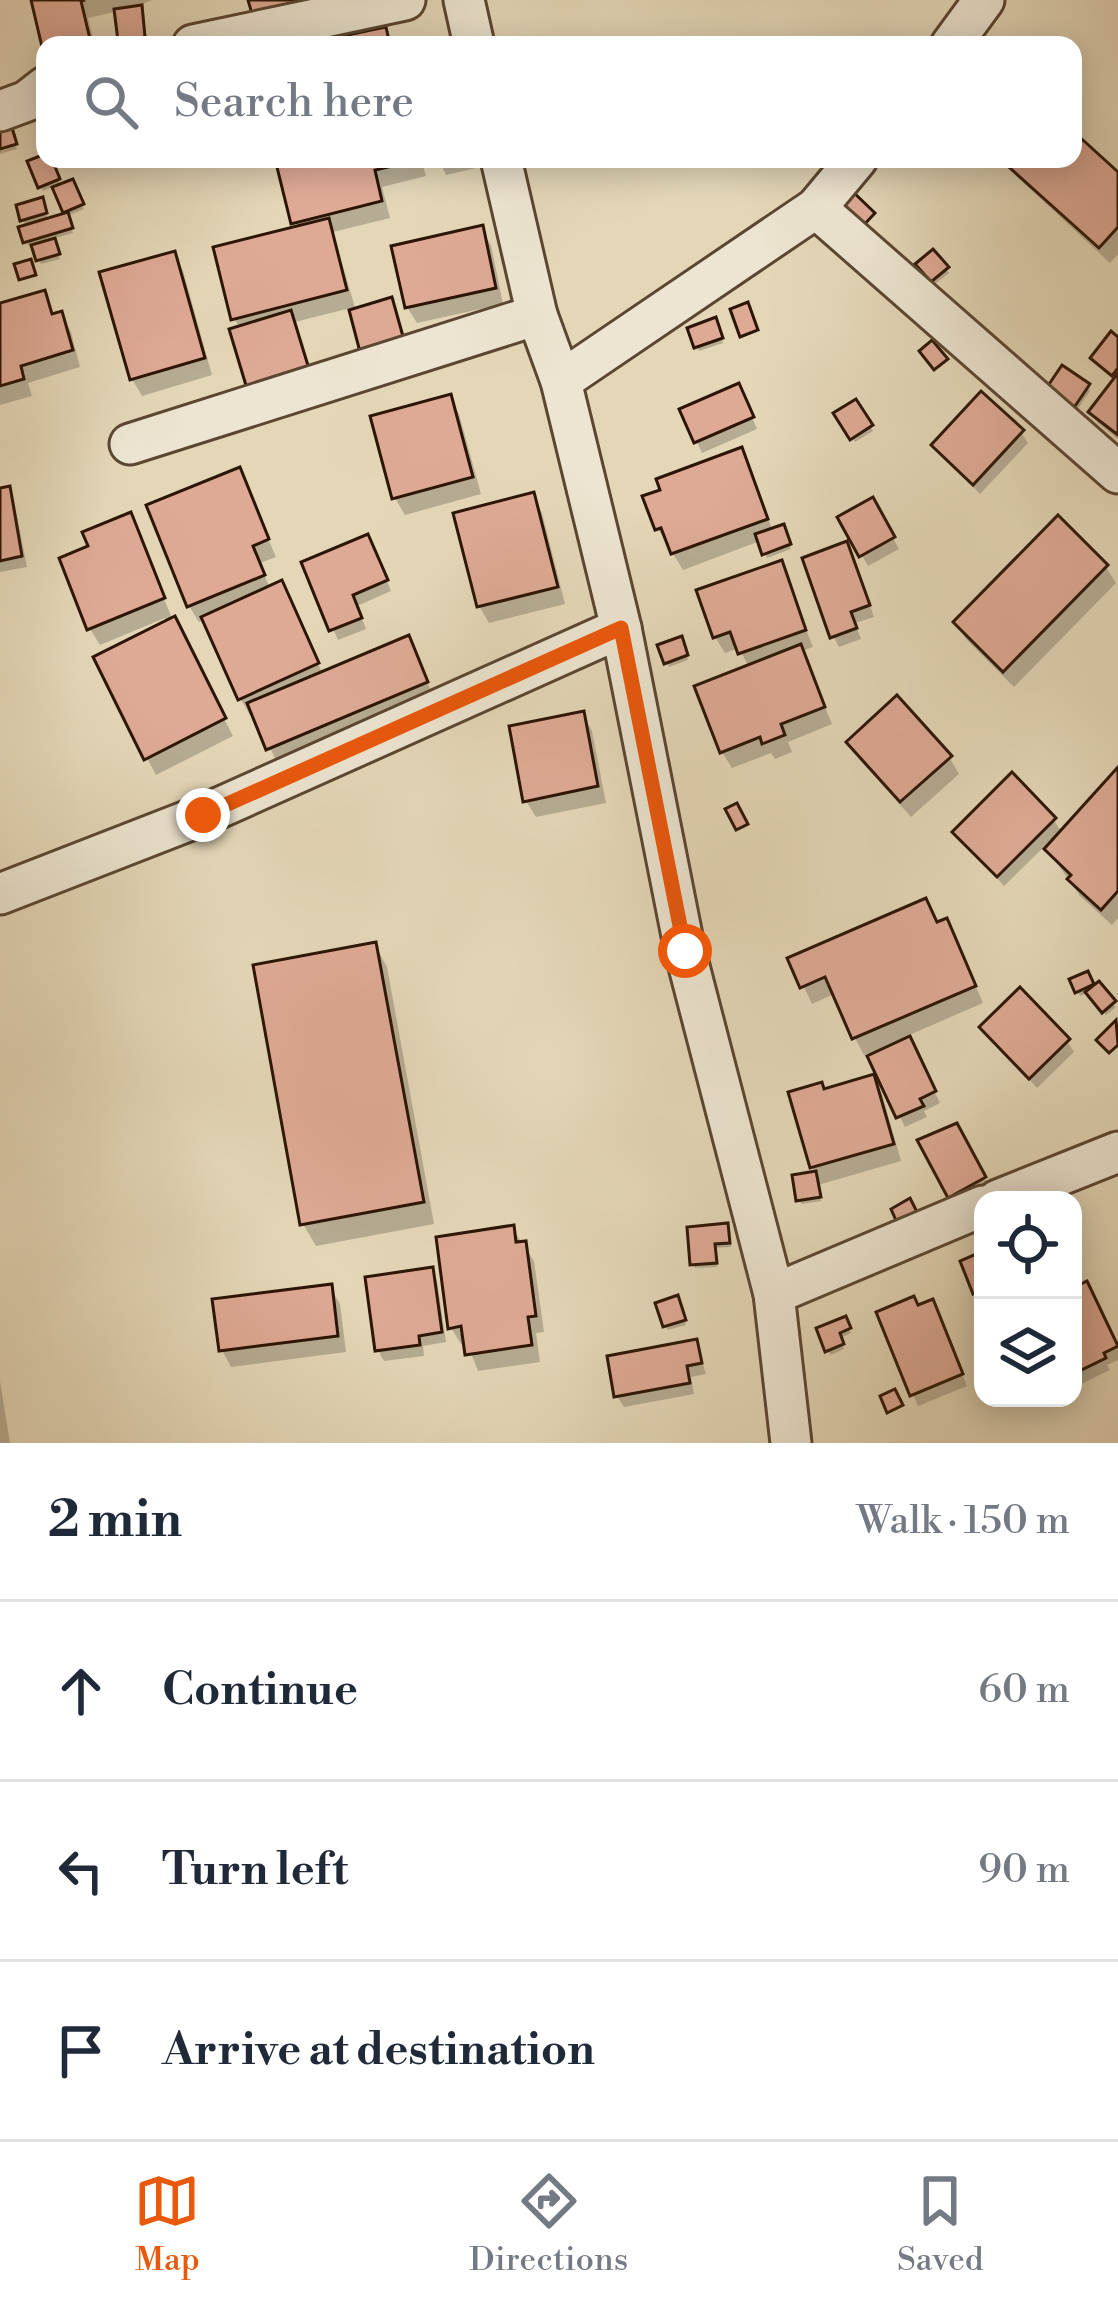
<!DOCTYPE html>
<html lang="en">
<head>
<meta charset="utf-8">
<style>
  body { margin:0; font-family:"Libre Bodoni",serif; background:#f6f6f7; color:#1f2937 }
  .controls { position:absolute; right:36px; bottom:36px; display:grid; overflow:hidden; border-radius:24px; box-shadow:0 6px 30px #0003 }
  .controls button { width:108px; height:108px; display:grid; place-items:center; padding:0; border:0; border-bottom:3px solid #e0e1e3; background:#fff; color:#1f2937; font:60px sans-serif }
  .stop { position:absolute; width:36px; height:36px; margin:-27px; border:9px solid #ea580c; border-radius:50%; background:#fff }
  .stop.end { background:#ea580c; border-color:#fff; box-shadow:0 3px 12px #0008 }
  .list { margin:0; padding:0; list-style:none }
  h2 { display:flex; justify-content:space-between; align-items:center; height:156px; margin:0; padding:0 48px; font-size:51px }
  h2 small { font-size:39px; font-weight:400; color:#747a83 }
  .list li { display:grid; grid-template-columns:78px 1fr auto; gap:36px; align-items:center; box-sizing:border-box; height:180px; padding:0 48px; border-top:3px solid #e0e1e3 }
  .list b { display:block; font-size:45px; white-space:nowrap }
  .list em { font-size:39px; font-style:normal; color:#747a83 }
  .icon { flex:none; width:66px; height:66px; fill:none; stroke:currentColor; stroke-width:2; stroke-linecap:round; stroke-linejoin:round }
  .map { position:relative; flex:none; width:1118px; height:1443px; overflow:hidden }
  .search { position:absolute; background:#fff; box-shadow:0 6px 30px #0003; left:36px; right:36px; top:36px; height:132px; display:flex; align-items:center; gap:30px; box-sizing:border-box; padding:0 42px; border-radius:24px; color:#747a83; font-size:45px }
  .sheet { height:696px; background:#fff }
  nav { display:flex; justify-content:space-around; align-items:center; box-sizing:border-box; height:168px; border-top:3px solid #e0e1e3; background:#fff; font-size:33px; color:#747a83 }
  nav a { display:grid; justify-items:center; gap:6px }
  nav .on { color:#ea580c }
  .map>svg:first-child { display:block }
  .shadow { fill:#0003 }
  .building { fill:#deaa96; stroke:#2c1504; stroke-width:3 }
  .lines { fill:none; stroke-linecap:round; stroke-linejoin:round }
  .minor-casing { stroke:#5a4631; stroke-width:45 }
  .minor { stroke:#ede5d1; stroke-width:39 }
  .route { stroke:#ea580c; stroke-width:15 }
</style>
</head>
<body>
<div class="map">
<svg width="1118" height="1443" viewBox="0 0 1118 1443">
  <rect width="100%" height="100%" fill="#e4d7b8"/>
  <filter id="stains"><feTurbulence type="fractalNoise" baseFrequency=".00167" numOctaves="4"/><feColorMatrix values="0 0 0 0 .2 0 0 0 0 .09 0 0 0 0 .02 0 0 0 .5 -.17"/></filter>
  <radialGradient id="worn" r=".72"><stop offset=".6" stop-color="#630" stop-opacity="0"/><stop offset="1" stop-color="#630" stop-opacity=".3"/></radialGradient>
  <g class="shadow">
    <path d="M 34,0 L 152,0 L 138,6 L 146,41 L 123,44 L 118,11 L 88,18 L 95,45 L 45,47 Z"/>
    <path d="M 0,121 L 9,123 L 17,149 L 0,154 Z"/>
    <path d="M 1073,135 L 1118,176 L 1118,254 L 1110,263 L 998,159 L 1073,159 Z"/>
    <path d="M 45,157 L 51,160 L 61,187 L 71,182 L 84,209 L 67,216 L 73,233 L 52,239 L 60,259 L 41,264 L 34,244 L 29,246 L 26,242 L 27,227 L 23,220 L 44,205 L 48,221 L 67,215 L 55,186 L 43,191 L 31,163 Z"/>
    <path d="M 278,159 L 421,159 L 426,176 L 382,187 L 390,218 L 333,232 L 356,311 L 390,301 L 408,351 L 363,351 L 351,308 L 295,322 L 314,383 L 240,329 L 234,318 L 297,229 Z"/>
    <path d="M 439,159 L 474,159 L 476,168 L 446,175 Z"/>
    <path d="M 481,229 L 491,245 L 503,304 L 417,323 L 407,307 Z"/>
    <path d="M 173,254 L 183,271 L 212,375 L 142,396 L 132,379 Z"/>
    <path d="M 922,269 L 946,269 L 949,273 L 935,284 Z"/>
    <path d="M 43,294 L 55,317 L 61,315 L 71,332 L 80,367 L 28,383 L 32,396 L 0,405 L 0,306 Z"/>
    <path d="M 717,325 L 723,343 L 699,351 L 697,347 Z"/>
    <path d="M 1118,341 L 1118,439 L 1098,423 L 1092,412 L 1117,379 L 1096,363 Z"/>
    <path d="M 1087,386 L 1090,391 L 1072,417 L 1048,401 Z"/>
    <path d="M 449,397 L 459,414 L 481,494 L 405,515 L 395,498 L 374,418 Z"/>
    <path d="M 744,398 L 757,429 L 702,453 L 683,411 Z"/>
    <path d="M 855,403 L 873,431 L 855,442 L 837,414 Z"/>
    <path d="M 1021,432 L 1028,443 L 980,494 L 935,446 Z"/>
    <path d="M 741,451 L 773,531 L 785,532 L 791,549 L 767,558 L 760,541 L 683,570 L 658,529 L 646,498 Z"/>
    <path d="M 239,471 L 276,557 L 260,563 L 270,589 L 290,600 L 323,675 L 408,639 L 435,700 L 278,765 L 254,713 L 250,715 L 240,698 L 206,620 L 199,622 L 189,606 Z"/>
    <path d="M 8,490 L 14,500 L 27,567 L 0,572 L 0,491 Z"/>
    <path d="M 533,496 L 542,513 L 565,604 L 489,623 L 479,606 Z"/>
    <path d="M 872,501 L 899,549 L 868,566 L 841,518 Z"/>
    <path d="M 130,515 L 171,616 L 233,736 L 156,775 L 147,758 L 167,623 L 165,618 L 100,645 L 90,629 L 92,548 Z"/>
    <path d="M 373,548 L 391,591 L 357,606 L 366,629 L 338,640 L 305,563 Z"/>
    <path d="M 852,555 L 874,617 L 855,623 L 861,639 L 839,647 L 833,636 Z"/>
    <path d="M 780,564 L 813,647 L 802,651 L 832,724 L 788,742 L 792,752 L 775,759 L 771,753 L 732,768 L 722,752 L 749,667 L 739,648 L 725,653 L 715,637 Z"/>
    <path d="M 1106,567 L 1116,583 L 1014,687 L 966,639 L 957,623 Z"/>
    <path d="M 683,644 L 688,660 L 669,667 L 667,662 Z"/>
    <path d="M 583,714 L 592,731 L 606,803 L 536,817 L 526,801 Z"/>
    <path d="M 850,742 L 949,757 L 959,774 L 911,817 L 859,759 Z"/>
    <path d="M 1118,771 L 1118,918 L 1112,925 L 1080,896 L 1045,846 L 1004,886 L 956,832 L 1054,820 L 1062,833 Z"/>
    <path d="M 937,925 L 955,938 L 983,1003 L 907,1036 L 940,1103 L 924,1111 L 927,1117 L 905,1127 L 869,1053 L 864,1055 L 855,1038 L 836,993 L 812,1004 L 791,959 Z"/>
    <path d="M 375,945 L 387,967 L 434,1224 L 316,1246 L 303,1224 Z"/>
    <path d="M 1086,974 L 1094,989 L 1116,1007 L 1106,1015 L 1089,992 L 1080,996 L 1073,980 Z"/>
    <path d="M 983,1027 L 1067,1041 L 1074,1052 L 1037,1088 Z"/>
    <path d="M 872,1077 L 882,1094 L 901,1161 L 818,1185 L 821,1201 L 802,1204 L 799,1200 L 816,1174 L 812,1167 L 824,1092 Z"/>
    <path d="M 956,1126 L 990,1189 L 956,1207 L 921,1142 Z"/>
    <path d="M 727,1226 L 731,1247 L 715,1248 L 717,1267 L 695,1268 L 693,1264 Z"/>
    <path d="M 512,1228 L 534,1261 L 544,1332 L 536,1333 L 540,1362 L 478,1371 L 467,1343 L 461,1344 L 451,1328 Z"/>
    <path d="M 431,1270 L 437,1281 L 446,1342 L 423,1346 L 424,1356 L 384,1361 L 378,1350 Z"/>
    <path d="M 330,1287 L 340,1304 L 346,1352 L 231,1367 L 222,1350 Z"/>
    <path d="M 1073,1291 L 1092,1295 L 1118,1348 L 1118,1360 L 1107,1365 L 1110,1370 L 1073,1388 Z"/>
    <path d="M 680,1303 L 686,1325 L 668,1330 L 665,1326 Z"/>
    <path d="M 918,1308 L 938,1313 L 967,1386 L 918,1406 L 880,1314 Z"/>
    <path d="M 845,1320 L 851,1333 L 840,1338 L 844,1349 L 831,1355 L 828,1351 Z"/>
    <path d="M 696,1343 L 706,1374 L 691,1377 L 694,1394 L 624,1407 L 617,1396 Z"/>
    <path d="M 0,1381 L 10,1443 L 0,1443 Z"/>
  </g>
  <g class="building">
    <path d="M 31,0 L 85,0 L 81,1 L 90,39 L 45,45 L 43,51 Z"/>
    <path d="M 248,0 L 304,0 L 252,14 Z"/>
    <path d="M 142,5 L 145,37 L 118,41 L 114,9 Z"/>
    <path d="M 386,27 L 390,45 L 301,45 L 371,30 Z"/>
    <path d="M 8,115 L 17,144 L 0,149 L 0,118 Z"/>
    <path d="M 1073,131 L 1118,172 L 1118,227 L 1099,248 L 1010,168 L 1018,159 L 1073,159 Z"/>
    <path d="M 45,154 L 45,159 L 52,159 L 60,179 L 38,188 L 27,161 Z"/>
    <path d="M 275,159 L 418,159 L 418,160 L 375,170 L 382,201 L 291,224 Z"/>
    <path d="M 73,179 L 84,204 L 63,213 L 52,187 Z"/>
    <path d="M 851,190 L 875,213 L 862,227 L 837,204 Z"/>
    <path d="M 43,197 L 47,213 L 20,221 L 16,205 Z"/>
    <path d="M 68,212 L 73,228 L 23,243 L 18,227 Z"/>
    <path d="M 329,218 L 347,290 L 231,320 L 213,247 Z"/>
    <path d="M 483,225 L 496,288 L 405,308 L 391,246 Z"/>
    <path d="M 55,238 L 60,254 L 36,261 L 31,245 Z"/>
    <path d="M 933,249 L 949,267 L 931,282 L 915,264 Z"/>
    <path d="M 175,251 L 205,358 L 130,380 L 99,272 Z"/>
    <path d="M 31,259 L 36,275 L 19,280 L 14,264 Z"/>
    <path d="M 45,290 L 52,314 L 62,311 L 73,350 L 21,366 L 24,379 L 0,386 L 0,303 Z"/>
    <path d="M 392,297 L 404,340 L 360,352 L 349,310 Z"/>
    <path d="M 748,302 L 758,330 L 740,337 L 730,309 Z"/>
    <path d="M 291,310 L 310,372 L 248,392 L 229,329 Z"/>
    <path d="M 716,317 L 723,338 L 694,348 L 687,328 Z"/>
    <path d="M 1111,331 L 1118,337 L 1118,368 L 1112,376 L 1090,358 Z"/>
    <path d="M 932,340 L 948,359 L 934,370 L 919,351 Z"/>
    <path d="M 1062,365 L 1090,384 L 1069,415 L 1041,396 Z"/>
    <path d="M 1118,373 L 1118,435 L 1088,412 Z"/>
    <path d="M 739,383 L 754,417 L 694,443 L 679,409 Z"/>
    <path d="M 981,391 L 1024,430 L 973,485 L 931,445 Z"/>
    <path d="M 451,394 L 473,477 L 392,499 L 370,416 Z"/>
    <path d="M 856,399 L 873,425 L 850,440 L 833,413 Z"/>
    <path d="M 742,447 L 768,519 L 671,554 L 661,528 L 655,530 L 642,496 L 660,490 L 656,479 Z"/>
    <path d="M 240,467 L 269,539 L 253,546 L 265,575 L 187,607 L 146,505 Z"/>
    <path d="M 10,486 L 22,556 L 0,561 L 0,488 Z"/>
    <path d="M 534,492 L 558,587 L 477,607 L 453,513 Z"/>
    <path d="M 873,497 L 895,537 L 859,557 L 837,517 Z"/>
    <path d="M 131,512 L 165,598 L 87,630 L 59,558 L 88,546 L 82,532 Z"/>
    <path d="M 1058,515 L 1108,565 L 1003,672 L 953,622 Z"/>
    <path d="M 784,524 L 791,544 L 762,555 L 755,534 Z"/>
    <path d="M 368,534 L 388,580 L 353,595 L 362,618 L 329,631 L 301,562 Z"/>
    <path d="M 847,541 L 870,605 L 851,612 L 857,628 L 830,638 L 802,558 Z"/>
    <path d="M 782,560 L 806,630 L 738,654 L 730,632 L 713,638 L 696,590 Z"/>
    <path d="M 282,580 L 319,663 L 238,700 L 201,617 Z"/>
    <path d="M 175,616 L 226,718 L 144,760 L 93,657 Z"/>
    <path d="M 409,635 L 428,682 L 266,750 L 247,703 Z"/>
    <path d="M 682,636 L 688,655 L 664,664 L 657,645 Z"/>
    <path d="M 801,644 L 825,707 L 781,724 L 785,735 L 762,744 L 760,737 L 720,753 L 694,686 Z"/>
    <path d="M 897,695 L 952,756 L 900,802 L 846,742 Z"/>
    <path d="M 584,711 L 598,786 L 523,802 L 509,726 Z"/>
    <path d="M 1118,767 L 1118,891 L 1101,910 L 1067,879 L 1071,875 L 1044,849 Z"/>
    <path d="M 1012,772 L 1056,818 L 997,877 L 952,832 Z"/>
    <path d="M 737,803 L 748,824 L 736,830 L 725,809 Z"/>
    <path d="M 926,898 L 937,922 L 947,918 L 976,986 L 852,1039 L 825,977 L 800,988 L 787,958 Z"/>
    <path d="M 376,942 L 424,1202 L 300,1225 L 253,965 Z"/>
    <path d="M 1088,971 L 1094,984 L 1075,993 L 1069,979 Z"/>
    <path d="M 1099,981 L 1116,1001 L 1102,1013 L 1085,992 Z"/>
    <path d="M 1020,987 L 1070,1039 L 1029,1079 L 979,1027 Z"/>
    <path d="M 1116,1020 L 1118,1045 L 1109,1053 L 1096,1040 Z"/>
    <path d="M 910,1036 L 936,1091 L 920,1099 L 924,1106 L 896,1118 L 867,1056 Z"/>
    <path d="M 874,1074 L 894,1144 L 810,1168 L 788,1092 L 822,1082 L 824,1089 Z"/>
    <path d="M 957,1123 L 986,1177 L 948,1198 L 917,1140 Z"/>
    <path d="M 816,1171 L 821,1197 L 796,1201 L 792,1175 Z"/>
    <path d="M 910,1198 L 919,1216 L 899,1227 L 891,1209 Z"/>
    <path d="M 728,1223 L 730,1243 L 715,1244 L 717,1263 L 690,1265 L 687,1227 Z"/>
    <path d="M 514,1225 L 516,1242 L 526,1241 L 536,1316 L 528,1317 L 532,1345 L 465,1355 L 461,1326 L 448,1329 L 436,1237 Z"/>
    <path d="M 983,1251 L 983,1290 L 973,1294 L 960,1261 Z"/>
    <path d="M 433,1267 L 442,1332 L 419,1336 L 420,1345 L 375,1351 L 365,1277 Z"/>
    <path d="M 1087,1281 L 1118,1346 L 1104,1353 L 1106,1358 L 1073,1374 L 1073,1288 Z"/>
    <path d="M 332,1284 L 338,1336 L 219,1351 L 212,1299 Z"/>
    <path d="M 678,1295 L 686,1320 L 663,1327 L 655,1303 Z"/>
    <path d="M 914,1296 L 918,1305 L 933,1299 L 963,1374 L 910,1396 L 876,1312 Z"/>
    <path d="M 846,1316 L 851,1328 L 840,1333 L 844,1344 L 825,1352 L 816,1328 Z"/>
    <path d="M 697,1339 L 702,1363 L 687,1366 L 690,1383 L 614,1397 L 607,1356 Z"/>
    <path d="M 895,1389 L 903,1405 L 887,1413 L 880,1396 Z"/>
  </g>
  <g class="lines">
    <defs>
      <g id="minor">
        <path d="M 464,0 L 474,45"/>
        <path d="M 193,45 L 405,0"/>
        <path d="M 951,45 L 984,0"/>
        <path d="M 0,111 L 27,101 L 45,87"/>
        <path d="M 501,159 L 537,315 L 561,381 L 621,628 L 685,951 L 774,1294 L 791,1443"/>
        <path d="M 816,208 L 1118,473"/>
        <path d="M 561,381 L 816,208 L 857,159"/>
        <path d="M 130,444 L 537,315"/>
        <path d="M 0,894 L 203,815 L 621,628"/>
        <path d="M 998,1200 L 1118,1152"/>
        <path d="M 774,1294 L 983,1206"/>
      </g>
    </defs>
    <use href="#minor" class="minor-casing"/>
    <use href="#minor" class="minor"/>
  </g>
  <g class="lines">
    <path class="route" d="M 203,815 L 621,628 L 685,951"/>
  </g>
  <rect width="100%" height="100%" filter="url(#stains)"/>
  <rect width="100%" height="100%" fill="url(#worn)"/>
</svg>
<div class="controls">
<button><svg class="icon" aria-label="locate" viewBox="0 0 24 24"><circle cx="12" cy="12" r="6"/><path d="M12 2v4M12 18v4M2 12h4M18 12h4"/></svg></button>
<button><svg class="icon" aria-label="layers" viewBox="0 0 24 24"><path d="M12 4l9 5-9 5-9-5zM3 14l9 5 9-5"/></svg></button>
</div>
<div class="stop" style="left:685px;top:951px"></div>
<div class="stop end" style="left:203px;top:815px"></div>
<div class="search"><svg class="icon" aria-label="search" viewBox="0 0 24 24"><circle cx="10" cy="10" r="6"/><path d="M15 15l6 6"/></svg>Search here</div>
</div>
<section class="sheet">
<h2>2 min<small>Walk · 150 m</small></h2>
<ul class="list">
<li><svg class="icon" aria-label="ahead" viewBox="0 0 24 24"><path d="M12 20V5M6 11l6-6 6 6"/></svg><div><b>Continue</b></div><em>60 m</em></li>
<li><svg class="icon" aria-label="left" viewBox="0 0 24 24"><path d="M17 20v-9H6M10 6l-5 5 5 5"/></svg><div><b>Turn left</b></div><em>90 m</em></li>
<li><svg class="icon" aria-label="arrive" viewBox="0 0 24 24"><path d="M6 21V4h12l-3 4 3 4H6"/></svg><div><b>Arrive at destination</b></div></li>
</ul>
</section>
<nav>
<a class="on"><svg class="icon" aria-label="map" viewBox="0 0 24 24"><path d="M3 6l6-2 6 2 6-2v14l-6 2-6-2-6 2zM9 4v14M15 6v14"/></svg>Map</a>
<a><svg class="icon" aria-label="directions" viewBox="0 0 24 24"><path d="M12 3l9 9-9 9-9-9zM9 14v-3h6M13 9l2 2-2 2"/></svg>Directions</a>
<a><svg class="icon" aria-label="saved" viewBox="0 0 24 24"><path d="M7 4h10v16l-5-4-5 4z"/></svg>Saved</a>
</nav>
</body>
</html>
